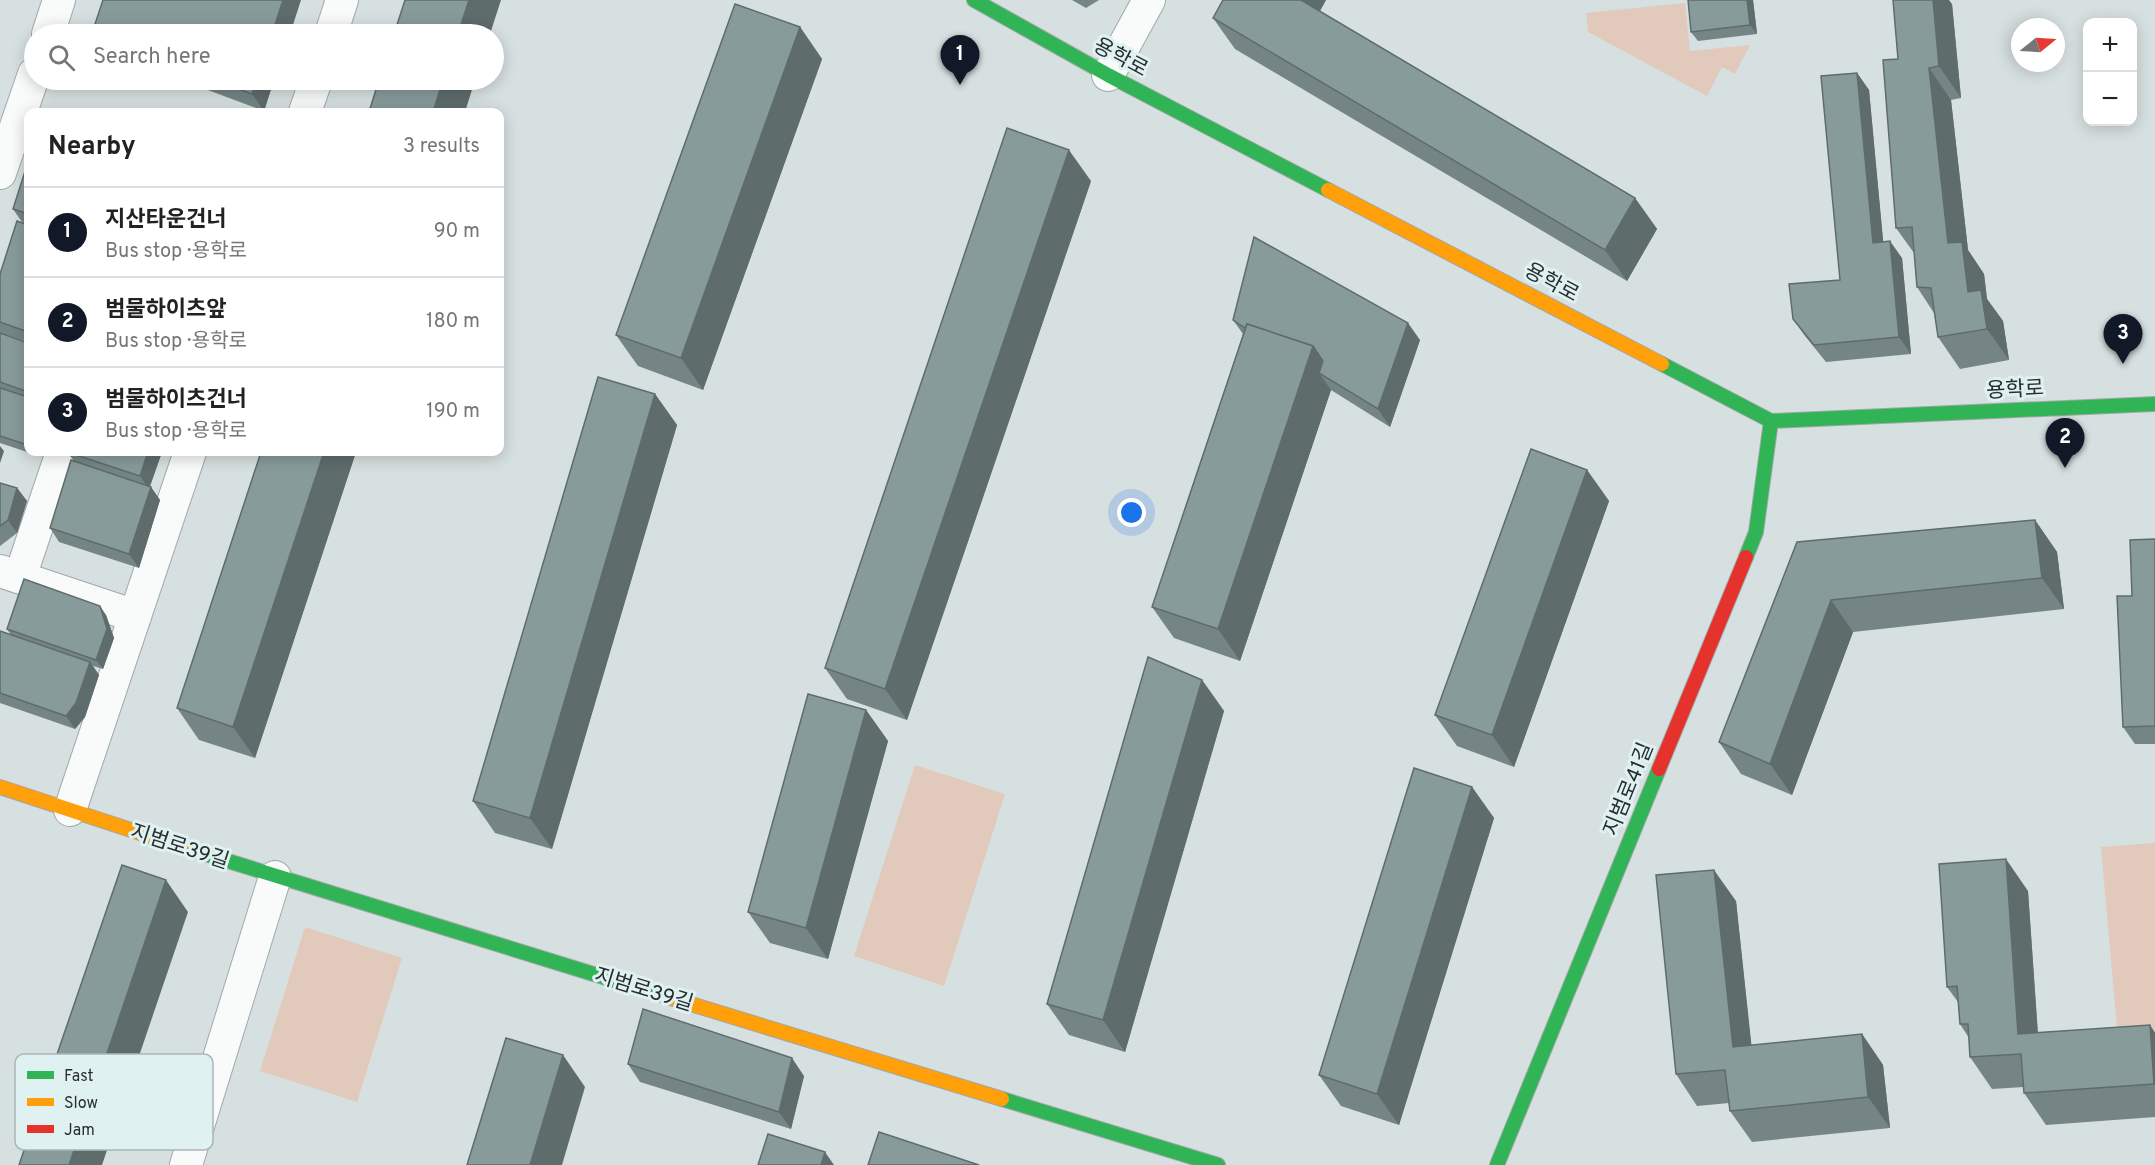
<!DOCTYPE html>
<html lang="en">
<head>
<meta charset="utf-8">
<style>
  body { margin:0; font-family:Overpass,"Noto Sans KR",sans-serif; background:#f6f6f6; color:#222 }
  .controls { position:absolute; right:18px; top:18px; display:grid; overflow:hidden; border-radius:12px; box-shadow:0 3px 15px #0003 }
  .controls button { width:54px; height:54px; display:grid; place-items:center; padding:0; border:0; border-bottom:2px solid #e0e0e0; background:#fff; color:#222; font:30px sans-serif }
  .compass { position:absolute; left:2011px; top:18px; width:54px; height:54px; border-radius:50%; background:#fff; box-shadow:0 3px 15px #0003; rotate:72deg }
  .you { position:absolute; left:1132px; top:513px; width:21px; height:21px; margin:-15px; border:4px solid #fff; border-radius:50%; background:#1a73e8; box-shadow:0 0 0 9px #1a73e833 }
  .badge { display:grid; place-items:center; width:39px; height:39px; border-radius:50%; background:#111827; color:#fff; font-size:20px; font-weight:700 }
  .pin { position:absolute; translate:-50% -50px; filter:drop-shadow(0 2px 3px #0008) }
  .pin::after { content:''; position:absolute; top:32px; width:21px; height:18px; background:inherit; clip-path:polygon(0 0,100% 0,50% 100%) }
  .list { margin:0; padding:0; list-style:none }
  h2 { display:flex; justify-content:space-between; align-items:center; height:78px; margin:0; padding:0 24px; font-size:26px }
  h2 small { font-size:20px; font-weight:400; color:#767676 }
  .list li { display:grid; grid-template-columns:39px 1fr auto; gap:18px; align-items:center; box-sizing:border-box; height:90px; padding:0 24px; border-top:2px solid #e0e0e0 }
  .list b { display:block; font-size:22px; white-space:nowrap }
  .list p { margin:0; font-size:20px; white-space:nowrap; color:#767676 }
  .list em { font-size:20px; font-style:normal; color:#767676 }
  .icon { flex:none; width:33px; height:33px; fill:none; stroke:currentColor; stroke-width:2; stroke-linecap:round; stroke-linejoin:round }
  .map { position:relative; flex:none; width:2155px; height:1165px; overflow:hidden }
  .search { position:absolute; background:#fff; box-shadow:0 3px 15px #0003; left:24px; top:24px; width:480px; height:66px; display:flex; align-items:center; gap:15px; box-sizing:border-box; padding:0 21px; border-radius:33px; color:#767676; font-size:22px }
  .panel { position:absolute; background:#fff; box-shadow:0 3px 15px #0003; left:24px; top:108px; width:480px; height:348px; border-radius:12px }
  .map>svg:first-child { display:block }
  .green { fill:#e1cabb }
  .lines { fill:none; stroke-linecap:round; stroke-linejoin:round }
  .street-casing { stroke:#a1a8a8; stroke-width:34 }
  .fast-casing { stroke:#a1a8a8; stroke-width:16 }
  .slow-casing { stroke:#a1a8a8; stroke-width:16 }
  .jam-casing { stroke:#a1a8a8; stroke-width:16 }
  .street { stroke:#f9fafa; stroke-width:32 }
  .fast { stroke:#30b455; stroke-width:14 }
  .slow { stroke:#ff9f0a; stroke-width:14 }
  .jam { stroke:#e5322d; stroke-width:14 }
  .wall { fill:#758585 }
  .shaded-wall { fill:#5f6c6c }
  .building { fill:#889b9b; stroke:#5f6c6c; stroke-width:1.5 }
  .labels { text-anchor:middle; stroke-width:6; stroke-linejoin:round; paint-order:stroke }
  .street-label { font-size:21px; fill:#282e2e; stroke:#e0f1f1 }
  .key { fill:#e0f1f1; stroke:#a9b6b6; stroke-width:1.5 }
  .key-label { font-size:16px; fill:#282e2e }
</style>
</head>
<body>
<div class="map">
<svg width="2155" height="1165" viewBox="0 0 2155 1165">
  <rect width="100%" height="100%" fill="#d7e0e0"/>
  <g class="green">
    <path d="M 1685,3 L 1690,51 L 1750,45 L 1735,74 L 1722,67 L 1707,96 L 1588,32 L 1586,13 Z"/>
    <path d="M 915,765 L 1005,794 L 944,986 L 854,956 Z"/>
    <path d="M 2155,843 L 2155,1047 L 2119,1051 L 2101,847 Z"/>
    <path d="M 305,927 L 402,958 L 357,1102 L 260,1071 Z"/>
  </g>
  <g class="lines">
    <defs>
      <g id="street">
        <path d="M 48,34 L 59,0"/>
        <path d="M 331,34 L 342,0"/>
        <path d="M 1108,75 L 1149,0"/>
        <path d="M 305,112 L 316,80"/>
        <path d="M 0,173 L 34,74"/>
        <path d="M 0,571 L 135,616"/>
        <path d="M 20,577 L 62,452"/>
        <path d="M 70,810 L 190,452"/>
        <path d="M 186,1165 L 275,877"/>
      </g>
      <g id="fast">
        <path d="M 974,0 L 1108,75 L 1328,190"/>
        <path d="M 1662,364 L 1771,421 L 2155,404"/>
        <path d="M 1746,557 L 1756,532 L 1771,421"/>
        <path d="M 186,848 L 671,998"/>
        <path d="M 1002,1099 L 1218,1165"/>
        <path d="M 1497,1165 L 1659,769"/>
      </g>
      <g id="slow">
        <path d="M 1328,190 L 1662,364"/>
        <path d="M 0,787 L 186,848"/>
        <path d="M 671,998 L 1002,1099"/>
      </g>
      <path id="jam" d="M 1659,769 L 1746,557"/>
    </defs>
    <use href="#street" class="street-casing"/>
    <use href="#fast" class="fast-casing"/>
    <use href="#slow" class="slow-casing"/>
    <use href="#jam" class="jam-casing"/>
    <use href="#street" class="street"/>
    <use href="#fast" class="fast"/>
    <use href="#slow" class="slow"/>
    <use href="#jam" class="jam"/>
  </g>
  <g class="wall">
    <path d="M 1072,0 L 1099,0 L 1086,8 Z"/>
    <path d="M 1223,0 L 1326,0 L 1320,11 L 1635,198 L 1657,229 L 1627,281 L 1235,49 L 1213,18 Z"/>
    <path d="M 1688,0 L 1753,0 L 1757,34 L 1698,41 L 1691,32 Z"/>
    <path d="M 1952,4 L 1961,98 L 1951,100 L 1968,250 L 1984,274 L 1987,299 L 2003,321 L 2009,360 L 1960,369 L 1938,337 L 1934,313 L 1917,287 L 1914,253 L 1896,228 L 1898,59 Z"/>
    <path d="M 800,27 L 822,59 L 703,390 L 638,366 L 616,335 Z"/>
    <path d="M 1857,73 L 1869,90 L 1883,242 L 1902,258 L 1911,354 L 1826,362 L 1805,336 L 1793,319 L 1840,280 Z"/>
    <path d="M 181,80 L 274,80 L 264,111 Z"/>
    <path d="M 28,162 L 28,225 L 22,222 L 13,209 Z"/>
    <path d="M 1091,181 L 907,720 L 847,699 L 825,668 Z"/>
    <path d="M 28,225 L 28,342 L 0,333 L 0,274 Z"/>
    <path d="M 1233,320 L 1420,340 L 1390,427 L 1331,390 L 1240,661 L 1174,638 L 1152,607 L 1243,334 Z"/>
    <path d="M 0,333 L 28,343 L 28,452 L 37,452 L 36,455 L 0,443 Z"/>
    <path d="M 655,394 L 677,425 L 552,849 L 495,833 L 473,801 Z"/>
    <path d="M 67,452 L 162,452 L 150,486 L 160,500 L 139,568 L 59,542 L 50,528 L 74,461 Z"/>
    <path d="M 261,452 L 356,452 L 255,758 L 199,740 L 177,708 Z"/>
    <path d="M 1587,470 L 1609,501 L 1514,767 L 1457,746 L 1435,715 Z"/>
    <path d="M 0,483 L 17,488 L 27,501 L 17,533 L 0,546 Z"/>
    <path d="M 2035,520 L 2057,552 L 2064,609 L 1853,632 L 1792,795 L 1741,774 L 1719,742 L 1797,542 Z"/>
    <path d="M 2155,539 L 2155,744 L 2135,744 L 2123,727 L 2132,596 Z"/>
    <path d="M 106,615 L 114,638 L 103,669 L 93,666 L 99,675 L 85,717 L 75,729 L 0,703 L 0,631 L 11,635 L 7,629 Z"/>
    <path d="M 1202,680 L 1224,711 L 1125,1052 L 1069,1035 L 1047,1004 Z"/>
    <path d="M 866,710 L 888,741 L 828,959 L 770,943 L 748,912 Z"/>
    <path d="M 1472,787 L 1494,818 L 1399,1125 L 1341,1106 L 1319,1075 Z"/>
    <path d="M 2028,891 L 2038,1033 L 2150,1025 L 2155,1033 L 2155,1117 L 2046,1125 L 2024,1093 L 2024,1087 L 1992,1089 L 1970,1057 L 1969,1038 L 1960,1024 L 1958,1002 L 1947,987 Z"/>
    <path d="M 1736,901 L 1751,1045 L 1862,1034 L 1883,1065 L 1890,1128 L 1752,1142 L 1730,1111 L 1729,1103 L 1697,1106 L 1676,1074 Z"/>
    <path d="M 628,1064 L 804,1076 L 791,1129 L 640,1082 Z"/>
  </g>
  <g class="shaded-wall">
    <path d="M 283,0 L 301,0 L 290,34 L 272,34 Z"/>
    <path d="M 469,0 L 501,0 L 490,34 L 458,34 Z"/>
    <path d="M 1295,0 L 1326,0 L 1312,25 Z"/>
    <path d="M 1747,0 L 1753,0 L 1757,34 L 1750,25 Z"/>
    <path d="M 1933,0 L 1949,0 L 1952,4 L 1961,98 L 1939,66 Z"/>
    <path d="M 800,27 L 822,59 L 703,390 L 681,358 Z"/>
    <path d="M 1929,68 L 1951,100 L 1968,250 L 1984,274 L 1987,299 L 2003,321 L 2009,360 L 1987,329 L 1968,292 L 1948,243 Z"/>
    <path d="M 1857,73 L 1869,90 L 1885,260 L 1873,243 Z"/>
    <path d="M 257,80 L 274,80 L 264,111 L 252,94 Z"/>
    <path d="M 443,80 L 475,80 L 465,112 L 433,112 Z"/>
    <path d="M 1069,150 L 1091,181 L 907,720 L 885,689 Z"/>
    <path d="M 1635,198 L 1657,229 L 1627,281 L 1605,250 Z"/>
    <path d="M 1890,241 L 1902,258 L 1911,354 L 1899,337 Z"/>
    <path d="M 1408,323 L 1420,340 L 1390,427 L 1378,409 Z"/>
    <path d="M 1313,346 L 1335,378 L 1319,373 L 1331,390 L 1240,661 L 1218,629 Z"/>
    <path d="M 655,394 L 677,425 L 552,849 L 530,818 Z"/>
    <path d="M 0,446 L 4,451 L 0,463 Z"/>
    <path d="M 148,452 L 162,452 L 149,489 L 140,476 Z"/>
    <path d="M 324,452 L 356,452 L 255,758 L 233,727 Z"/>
    <path d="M 1587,470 L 1609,501 L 1514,767 L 1492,735 Z"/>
    <path d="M 151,487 L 160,500 L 139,568 L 129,554 Z"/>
    <path d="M 17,488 L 27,501 L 17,533 L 8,520 Z"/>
    <path d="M 2035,520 L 2057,552 L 2064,609 L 2042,578 Z"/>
    <path d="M 1831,600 L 1853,632 L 1792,795 L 1770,764 Z"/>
    <path d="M 100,606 L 106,615 L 114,638 L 103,669 L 96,660 Z"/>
    <path d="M 90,662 L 99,675 L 85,717 L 75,729 L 66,716 Z"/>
    <path d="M 1202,680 L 1224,711 L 1125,1052 L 1103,1020 Z"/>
    <path d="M 866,710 L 888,741 L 828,959 L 806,928 Z"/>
    <path d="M 1472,787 L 1494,818 L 1399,1125 L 1377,1094 Z"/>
    <path d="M 2006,859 L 2028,891 L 2040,1066 L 2018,1034 Z"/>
    <path d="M 1714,870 L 1736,901 L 1755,1078 L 1733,1047 Z"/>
    <path d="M 166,880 L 188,912 L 102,1165 L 69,1165 Z"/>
    <path d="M 2150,1025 L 2155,1033 L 2155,1085 L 2154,1084 Z"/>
    <path d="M 1862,1034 L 1883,1065 L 1890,1128 L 1868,1097 Z"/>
    <path d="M 563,1055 L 585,1087 L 562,1165 L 530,1165 Z"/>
    <path d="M 792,1058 L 804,1076 L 791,1129 L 779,1112 Z"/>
    <path d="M 825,1152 L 834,1165 L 821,1165 Z"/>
  </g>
  <g class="building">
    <path d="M 103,0 L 283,0 L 272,34 L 95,34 L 92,33 Z"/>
    <path d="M 405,0 L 469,0 L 458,34 L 394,34 Z"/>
    <path d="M 1223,0 L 1301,0 L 1635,198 L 1605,250 L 1213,18 Z"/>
    <path d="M 1688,0 L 1747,0 L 1750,25 L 1691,32 Z"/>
    <path d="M 1893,0 L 1933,0 L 1939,66 L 1929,68 L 1948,243 L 1962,242 L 1968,292 L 1981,290 L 1987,329 L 1938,337 L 1931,288 L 1917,287 L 1912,227 L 1896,228 L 1883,60 L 1898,59 Z"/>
    <path d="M 735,4 L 800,27 L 681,358 L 616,335 Z"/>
    <path d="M 1857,73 L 1873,243 L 1890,241 L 1899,337 L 1814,345 L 1793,319 L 1789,284 L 1840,280 L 1821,76 Z"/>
    <path d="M 214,80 L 257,80 L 252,94 Z"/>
    <path d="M 379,80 L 443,80 L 433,112 L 369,112 Z"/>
    <path d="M 1007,128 L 1069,150 L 885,689 L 825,668 Z"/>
    <path d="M 28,162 L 28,214 L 13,209 Z"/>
    <path d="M 17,221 L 28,225 L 28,332 L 0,322 L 0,274 Z"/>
    <path d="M 1254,237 L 1408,323 L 1378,409 L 1319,373 L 1323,361 L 1313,346 L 1247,324 L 1245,328 L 1233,320 Z"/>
    <path d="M 1247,324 L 1313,346 L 1218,629 L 1152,607 Z"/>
    <path d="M 0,333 L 28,343 L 28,392 L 0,382 Z"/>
    <path d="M 598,377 L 655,394 L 530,818 L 473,801 Z"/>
    <path d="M 0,388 L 28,397 L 28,445 L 0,436 Z"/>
    <path d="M 1531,449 L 1587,470 L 1492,735 L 1435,715 Z"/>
    <path d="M 67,452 L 148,452 L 140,476 Z"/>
    <path d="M 261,452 L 324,452 L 233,727 L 177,708 Z"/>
    <path d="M 71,460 L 151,487 L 129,554 L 50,528 Z"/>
    <path d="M 0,483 L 17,488 L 8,520 L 0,526 Z"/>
    <path d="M 2035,520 L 2042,578 L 1831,600 L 1770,764 L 1719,742 L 1797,542 Z"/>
    <path d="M 2155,539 L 2155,726 L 2123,727 L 2117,596 L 2132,596 L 2130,540 Z"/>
    <path d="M 24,579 L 100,606 L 107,629 L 96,660 L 7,629 Z"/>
    <path d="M 0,631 L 90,662 L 76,703 L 66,716 L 0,693 Z"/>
    <path d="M 1148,657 L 1202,680 L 1103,1020 L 1047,1004 Z"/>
    <path d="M 808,694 L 866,710 L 806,928 L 748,912 Z"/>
    <path d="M 1414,768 L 1472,787 L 1377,1094 L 1319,1075 Z"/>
    <path d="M 2006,859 L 2018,1034 L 2150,1025 L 2154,1084 L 2024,1093 L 2021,1054 L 1970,1057 L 1968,1024 L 1960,1024 L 1957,986 L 1947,987 L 1939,864 Z"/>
    <path d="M 122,865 L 166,880 L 69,1165 L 19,1165 Z"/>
    <path d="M 1714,870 L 1733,1047 L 1862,1034 L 1868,1097 L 1730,1111 L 1725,1070 L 1676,1074 L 1656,875 Z"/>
    <path d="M 643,1009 L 792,1058 L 779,1112 L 628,1064 Z"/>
    <path d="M 506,1038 L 563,1055 L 530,1165 L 467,1165 Z"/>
    <path d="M 879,1132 L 979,1165 L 868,1165 Z"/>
    <path d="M 768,1134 L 825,1152 L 821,1165 L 758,1165 Z"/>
  </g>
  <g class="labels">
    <g class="street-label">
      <text transform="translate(1121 57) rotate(28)" y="7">용학로</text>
      <text transform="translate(1552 282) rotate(28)" y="7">용학로</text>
      <text transform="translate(2015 389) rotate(-3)" y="7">용학로</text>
      <text transform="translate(1628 789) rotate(-68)" y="7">지범로41길</text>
      <text transform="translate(180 846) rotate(18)" y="7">지범로39길</text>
      <text transform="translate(644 989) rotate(17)" y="7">지범로39길</text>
    </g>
  </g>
  <rect x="15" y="1054" width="198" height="96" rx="9" class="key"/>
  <rect x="27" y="1071" width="27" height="8" fill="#30b455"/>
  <rect x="27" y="1098" width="27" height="8" fill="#ff9f0a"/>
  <rect x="27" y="1125" width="27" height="8" fill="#e5322d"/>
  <g class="key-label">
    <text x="64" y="1081">Fast</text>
    <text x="64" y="1108">Slow</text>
    <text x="64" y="1135">Jam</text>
  </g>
</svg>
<div class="controls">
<button>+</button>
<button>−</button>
</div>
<svg class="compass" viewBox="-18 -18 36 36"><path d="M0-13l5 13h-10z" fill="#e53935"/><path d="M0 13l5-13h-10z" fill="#767676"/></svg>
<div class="you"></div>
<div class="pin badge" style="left:960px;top:85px">1</div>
<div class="pin badge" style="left:2065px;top:468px">2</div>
<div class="pin badge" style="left:2123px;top:364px">3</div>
<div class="search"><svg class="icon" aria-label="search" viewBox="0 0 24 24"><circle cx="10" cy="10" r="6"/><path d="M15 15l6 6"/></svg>Search here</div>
<section class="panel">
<h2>Nearby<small>3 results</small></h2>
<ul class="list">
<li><span class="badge">1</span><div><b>지산타운건너</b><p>Bus stop · 용학로</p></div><em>90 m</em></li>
<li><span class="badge">2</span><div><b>범물하이츠앞</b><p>Bus stop · 용학로</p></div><em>180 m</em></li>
<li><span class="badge">3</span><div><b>범물하이츠건너</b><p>Bus stop · 용학로</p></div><em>190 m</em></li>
</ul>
</section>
</div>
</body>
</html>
